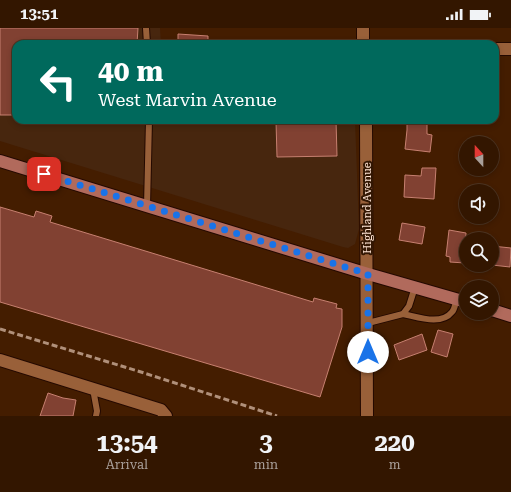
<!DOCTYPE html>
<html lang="en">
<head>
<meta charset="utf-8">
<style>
  body { margin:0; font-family:"Roboto Serif",serif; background:#3e230f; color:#f1f3f6; height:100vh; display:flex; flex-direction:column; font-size:15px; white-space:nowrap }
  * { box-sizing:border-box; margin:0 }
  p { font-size:13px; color:#a99f99 }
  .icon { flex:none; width:22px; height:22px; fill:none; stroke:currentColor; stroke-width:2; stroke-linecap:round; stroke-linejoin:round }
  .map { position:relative; height:388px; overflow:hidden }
  .details { display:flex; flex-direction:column; background:#331600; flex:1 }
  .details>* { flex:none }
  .banner { position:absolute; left:12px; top:12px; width:487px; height:84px; border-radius:12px; box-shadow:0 2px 6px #0003,0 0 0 1px #4e3522; background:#00695c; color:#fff; overflow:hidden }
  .needle { width:26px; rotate:339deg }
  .tools { position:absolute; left:459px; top:108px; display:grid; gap:8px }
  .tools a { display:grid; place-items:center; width:40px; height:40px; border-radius:50%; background:#331600; box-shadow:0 2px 6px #0003,0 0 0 1px #4e3522; font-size:20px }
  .pin { position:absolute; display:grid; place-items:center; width:34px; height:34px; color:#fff; margin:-17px; border-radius:8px; box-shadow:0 2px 6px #0006 }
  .me { position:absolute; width:44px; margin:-22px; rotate:0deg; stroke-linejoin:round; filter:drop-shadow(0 0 3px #0008) }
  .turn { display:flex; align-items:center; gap:14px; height:84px; padding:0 20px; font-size:18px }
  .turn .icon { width:52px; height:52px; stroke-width:2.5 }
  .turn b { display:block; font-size:28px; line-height:34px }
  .eta { display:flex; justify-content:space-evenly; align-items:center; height:68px; text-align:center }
  .eta b { font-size:24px; font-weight:700; line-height:28px }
  .status { display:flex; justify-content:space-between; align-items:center; height:28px; padding:0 20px; background:#331600; direction:ltr }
  .status svg { height:11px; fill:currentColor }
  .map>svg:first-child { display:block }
  .built { fill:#47260e }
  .building { fill:#814132; stroke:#c78070 }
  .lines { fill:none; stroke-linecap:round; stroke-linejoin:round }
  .lane-casing { stroke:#240900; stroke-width:8 }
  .street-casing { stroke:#240900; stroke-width:14 }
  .secondary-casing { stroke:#240900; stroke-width:14 }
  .lane { stroke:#996039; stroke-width:6 }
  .street { stroke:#996039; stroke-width:12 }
  .secondary { stroke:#b16a5c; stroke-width:12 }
  .rail { stroke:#b0907a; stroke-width:3; stroke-dasharray:6 3; stroke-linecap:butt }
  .route { stroke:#1a73e8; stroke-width:7; stroke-dasharray:0 12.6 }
  .labels { text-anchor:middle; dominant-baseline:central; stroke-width:4; stroke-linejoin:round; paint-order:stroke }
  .street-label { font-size:11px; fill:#fde2d2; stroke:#331703 }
</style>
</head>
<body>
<div class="status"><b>13:51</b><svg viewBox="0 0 49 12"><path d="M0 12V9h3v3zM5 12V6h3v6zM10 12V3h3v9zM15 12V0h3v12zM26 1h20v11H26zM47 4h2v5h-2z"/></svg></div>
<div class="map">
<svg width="511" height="388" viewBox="0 0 511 388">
  <rect width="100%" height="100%" fill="#441d00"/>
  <path class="built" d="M 0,0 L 160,0 L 161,16 L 16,16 L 16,92 L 355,92 L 359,201 L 355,216 L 348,220 L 343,219 L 0,113 Z"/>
  <g class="building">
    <path d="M 0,0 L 138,0 L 137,16 L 16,16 L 16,87 L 0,87 Z"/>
    <path d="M 178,6 L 208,8 L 208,16 L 178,16 Z"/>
    <path d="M 320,92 L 336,92 L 337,128 L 277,129 L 276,93 Z"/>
    <path d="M 407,92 L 427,92 L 427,106 L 432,107 L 430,124 L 405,121 L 407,102 Z"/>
    <path d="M 422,140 L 436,140 L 434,171 L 404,169 L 405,147 L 421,148 Z"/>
    <path d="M 0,179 L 34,189 L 36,183 L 52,188 L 50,194 L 313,274 L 314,270 L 337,276 L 336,280 L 342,281 L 342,299 L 320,369 L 0,274 Z"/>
    <path d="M 402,195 L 425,199 L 422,216 L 399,212 Z"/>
    <path d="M 449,202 L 466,205 L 465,235 L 450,234 L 450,229 L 446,228 Z"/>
    <path d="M 492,218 L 511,220 L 510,239 L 492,237 Z"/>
    <path d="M 438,302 L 453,306 L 447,329 L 431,324 Z"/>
    <path d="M 422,306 L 427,322 L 399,332 L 394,317 Z"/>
    <path d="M 48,365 L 63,370 L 76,372 L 73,388 L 40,388 Z"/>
  </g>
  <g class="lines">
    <g class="lane-casing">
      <g id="lane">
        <path d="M 146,0 L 147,16"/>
        <path d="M 147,178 L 149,92"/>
        <path d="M 403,286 C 418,289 441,298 452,284 C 455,281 455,275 457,271"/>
        <path d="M 368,295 L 403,286 L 409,278 L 415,259"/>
        <path d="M 93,361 L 97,383 L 96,388"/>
      </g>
    </g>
    <g class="street-casing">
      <g id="street">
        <path d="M 363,16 L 363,0"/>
        <path d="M 495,21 L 511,21"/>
        <path d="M 366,92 L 367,388"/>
        <path d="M 0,332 L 161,382 L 166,388"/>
      </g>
    </g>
    <g class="secondary-casing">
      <g id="secondary">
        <path d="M 0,133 L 368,246 L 466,274"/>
        <path d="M 492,282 L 511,288"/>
      </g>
    </g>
    <use href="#lane" class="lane"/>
    <use href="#street" class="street"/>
    <use href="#secondary" class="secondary"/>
    <path class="rail" d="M 0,301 L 141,344 L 277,388"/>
  </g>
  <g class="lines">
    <path class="route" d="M 44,146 L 368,246 L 368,324"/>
  </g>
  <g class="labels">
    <g class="street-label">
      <text transform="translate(367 180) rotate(-90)">Highland Avenue</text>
    </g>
  </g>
</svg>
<div class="tools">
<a><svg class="needle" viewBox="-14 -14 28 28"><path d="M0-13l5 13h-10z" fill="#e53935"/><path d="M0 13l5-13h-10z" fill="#a99f99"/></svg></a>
<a><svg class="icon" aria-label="sound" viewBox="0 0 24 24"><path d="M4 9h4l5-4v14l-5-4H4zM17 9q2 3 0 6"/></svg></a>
<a><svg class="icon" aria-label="search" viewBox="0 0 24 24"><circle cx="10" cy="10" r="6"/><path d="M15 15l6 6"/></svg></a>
<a><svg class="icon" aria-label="layers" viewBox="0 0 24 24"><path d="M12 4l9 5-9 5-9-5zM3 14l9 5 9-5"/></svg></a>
</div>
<div class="pin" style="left:44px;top:146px;background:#d93025"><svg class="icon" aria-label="arrive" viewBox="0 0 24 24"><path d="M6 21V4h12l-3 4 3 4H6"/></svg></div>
<svg class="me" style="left:368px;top:324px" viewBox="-20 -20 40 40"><circle r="19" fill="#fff"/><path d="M0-13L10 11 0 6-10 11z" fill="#1a73e8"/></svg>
<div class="banner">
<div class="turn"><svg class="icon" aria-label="left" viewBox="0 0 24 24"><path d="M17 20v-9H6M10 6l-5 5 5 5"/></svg><div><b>40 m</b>West Marvin Avenue</div></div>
</div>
</div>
<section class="details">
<div class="eta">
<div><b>13:54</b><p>Arrival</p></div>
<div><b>3</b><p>min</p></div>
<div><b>220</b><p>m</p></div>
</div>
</section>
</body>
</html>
